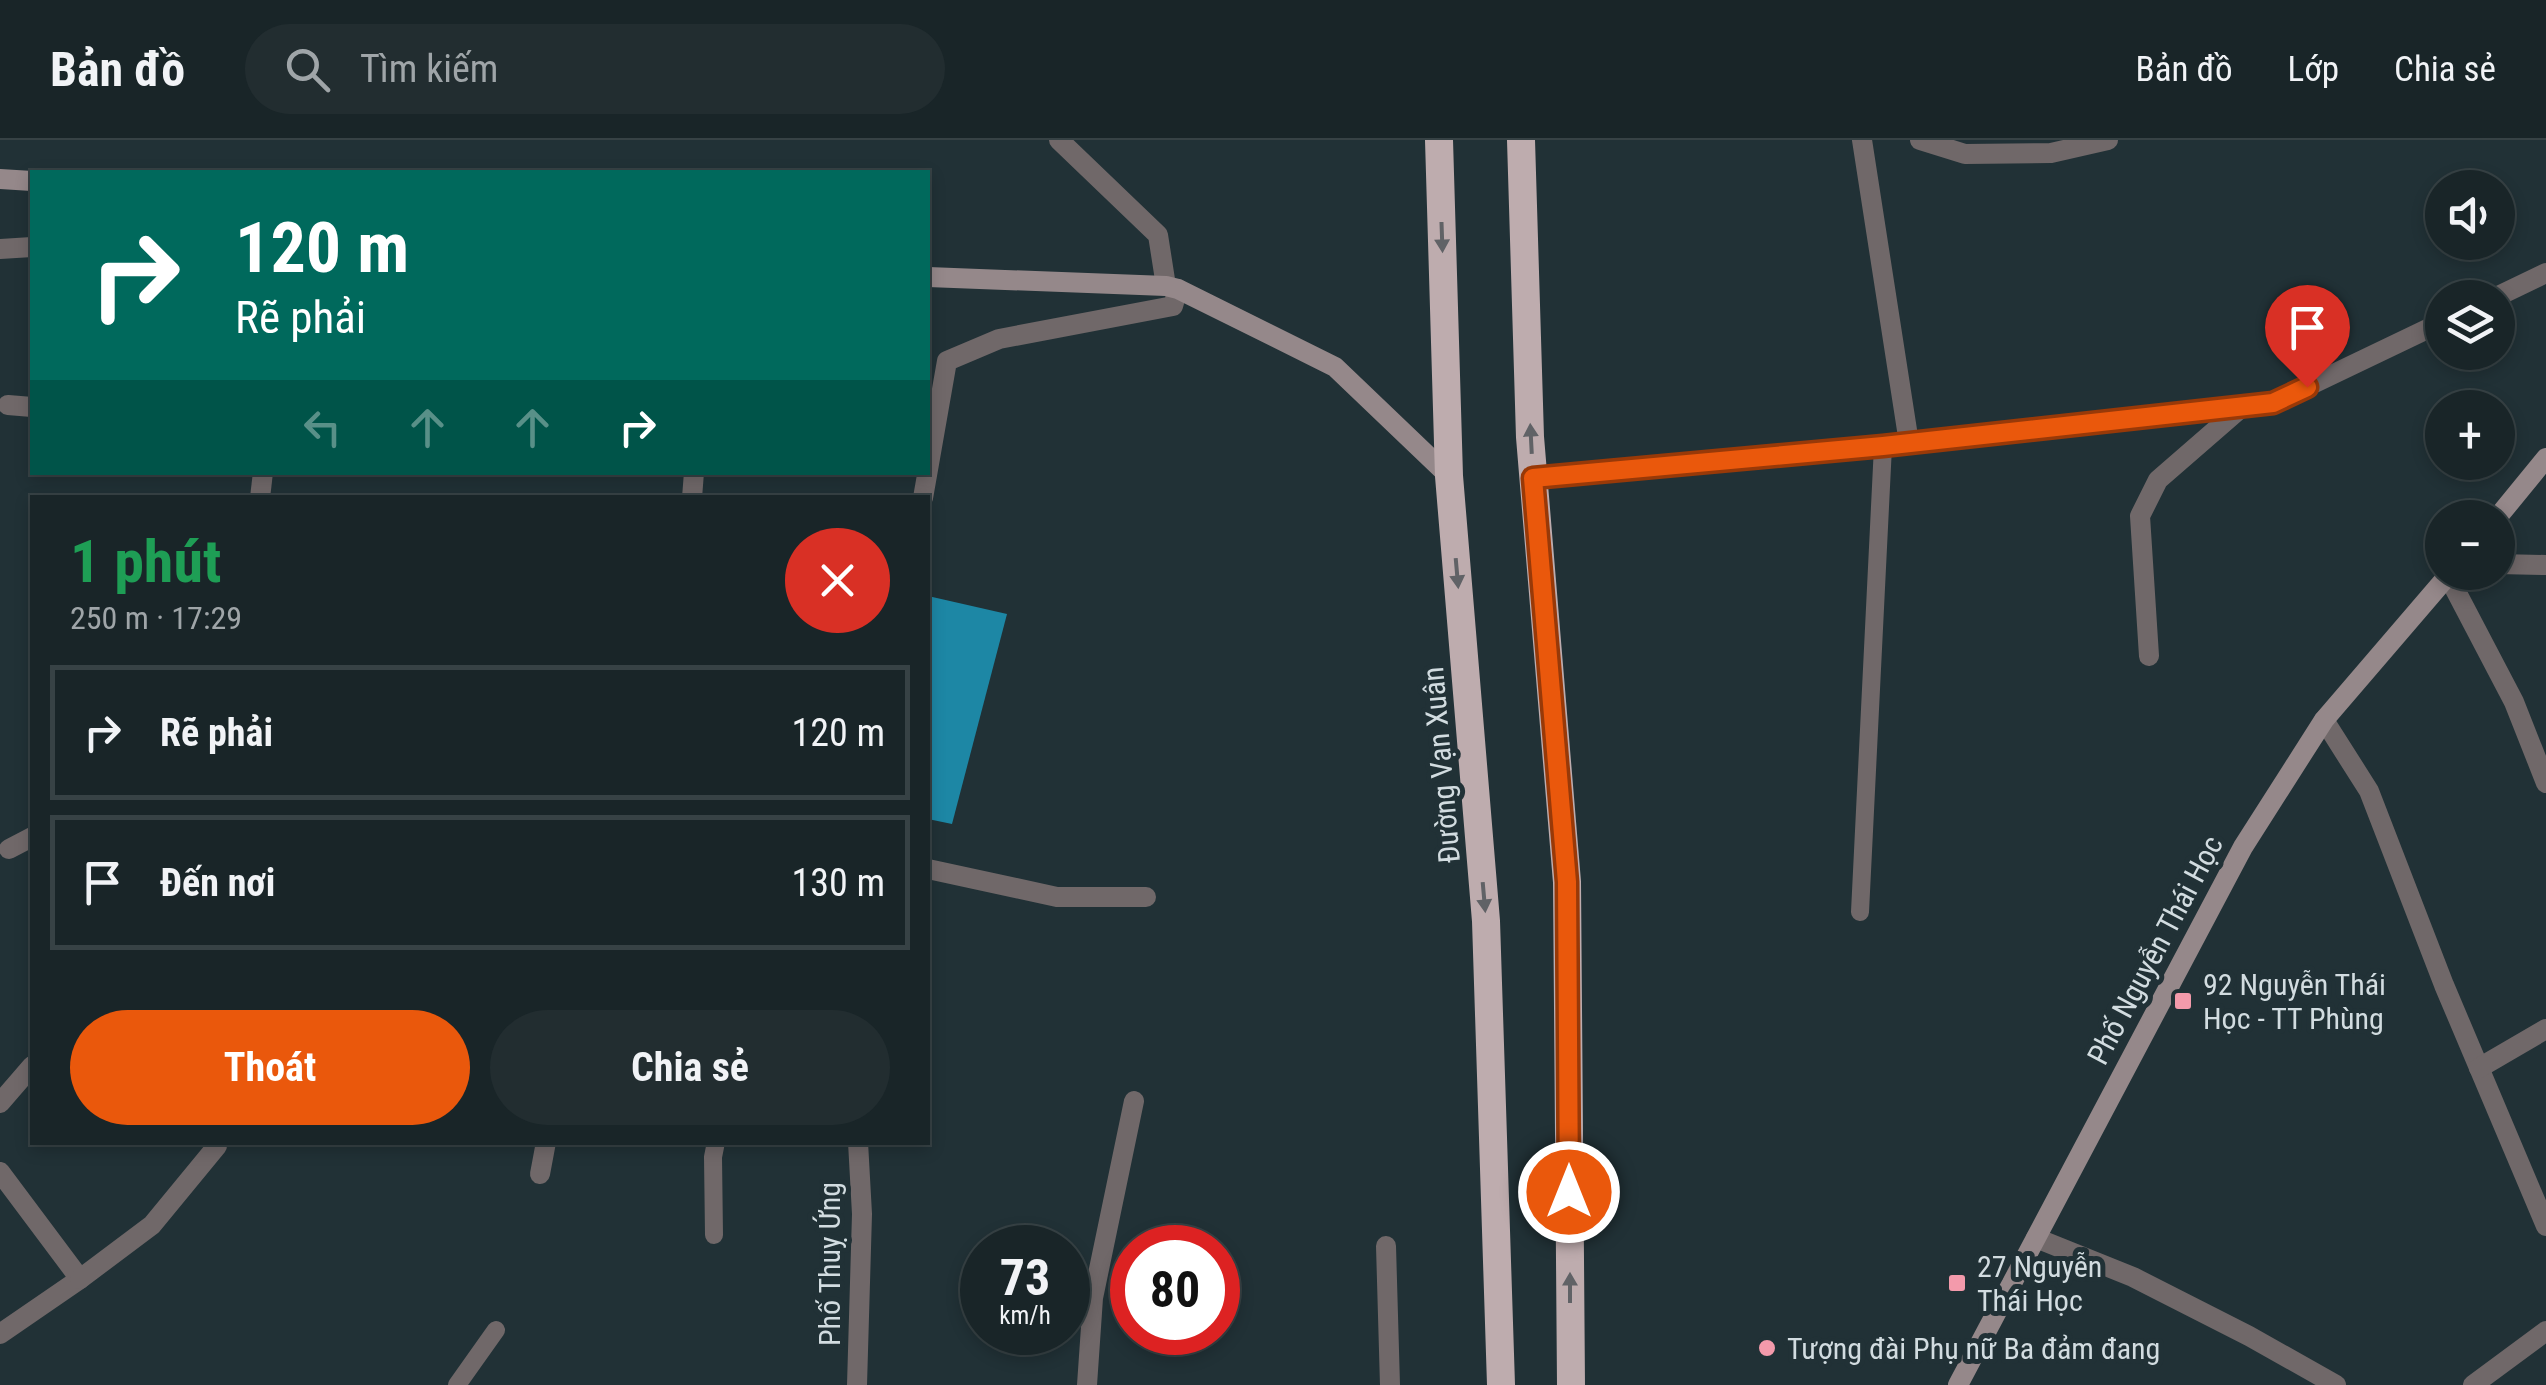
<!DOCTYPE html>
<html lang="vi">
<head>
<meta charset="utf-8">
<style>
  body { margin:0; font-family:"Roboto Condensed",sans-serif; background:#222d30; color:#f1f3f6; height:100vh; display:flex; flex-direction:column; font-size:38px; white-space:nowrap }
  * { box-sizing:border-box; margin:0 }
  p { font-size:32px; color:#9fa5a8 }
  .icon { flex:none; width:55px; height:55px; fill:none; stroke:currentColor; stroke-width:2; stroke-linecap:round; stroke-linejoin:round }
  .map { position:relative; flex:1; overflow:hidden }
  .details { position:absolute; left:30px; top:355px; width:900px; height:650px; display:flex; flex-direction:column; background:#192528; border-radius:0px; box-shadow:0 5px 15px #0003,0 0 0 2px #374245 }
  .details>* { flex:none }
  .hud { position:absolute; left:30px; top:30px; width:900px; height:305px; border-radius:0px; box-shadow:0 5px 15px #0003,0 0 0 2px #374245; background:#00695c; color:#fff; overflow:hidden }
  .buttons { position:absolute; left:2425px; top:30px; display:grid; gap:20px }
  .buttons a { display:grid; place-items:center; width:90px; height:90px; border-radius:50%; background:#192528; box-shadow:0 5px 15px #0003,0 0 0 2px #374245; font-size:50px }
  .speed { position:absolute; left:960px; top:1085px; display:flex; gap:20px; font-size:50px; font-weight:700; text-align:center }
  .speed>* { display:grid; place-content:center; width:130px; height:130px; border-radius:50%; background:#192528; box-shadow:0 5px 15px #0003,0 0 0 2px #374245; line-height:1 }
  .speed small { font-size:25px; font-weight:400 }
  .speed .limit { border:15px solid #d22; background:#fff; color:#111 }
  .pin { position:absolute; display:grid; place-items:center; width:85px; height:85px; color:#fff; margin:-102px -42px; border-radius:50% 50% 50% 0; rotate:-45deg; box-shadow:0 0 10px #0007 }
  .pin .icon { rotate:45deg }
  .me { position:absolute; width:110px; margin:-55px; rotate:0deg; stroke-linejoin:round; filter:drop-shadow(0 0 8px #0008) }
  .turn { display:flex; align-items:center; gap:35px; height:210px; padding:0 40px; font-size:45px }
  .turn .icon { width:130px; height:130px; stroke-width:2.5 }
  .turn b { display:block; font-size:70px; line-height:85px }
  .lanes { display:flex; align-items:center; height:95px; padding:0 40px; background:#0003; justify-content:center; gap:50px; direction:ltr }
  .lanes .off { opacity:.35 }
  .round { display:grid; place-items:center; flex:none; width:105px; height:105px; border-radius:52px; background:#222d30 }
  .overview { display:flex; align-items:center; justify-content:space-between; height:170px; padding:0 40px }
  h1 { font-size:60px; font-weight:700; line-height:75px; color:#1e9e55 }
  .action { display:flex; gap:20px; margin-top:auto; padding:20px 40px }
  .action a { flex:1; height:115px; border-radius:60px; background:#ea580c; color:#fff; font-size:40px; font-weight:700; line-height:115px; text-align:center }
  .action a+a { background:#222d30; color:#f1f3f6 }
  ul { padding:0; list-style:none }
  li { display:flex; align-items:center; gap:30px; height:135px; margin:0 20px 15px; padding:0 20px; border:5px solid #374245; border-radius:0px }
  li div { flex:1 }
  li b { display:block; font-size:38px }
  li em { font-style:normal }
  header { display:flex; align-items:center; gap:60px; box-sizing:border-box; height:140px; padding:0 50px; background:#192528; border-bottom:2px solid #374245 }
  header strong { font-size:48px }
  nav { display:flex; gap:55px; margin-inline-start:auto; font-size:35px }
  .search { width:700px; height:90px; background:#222d30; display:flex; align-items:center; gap:25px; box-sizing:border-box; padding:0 35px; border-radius:55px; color:#9fa5a8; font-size:38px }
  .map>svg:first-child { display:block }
  .water { fill:#1d87a5 }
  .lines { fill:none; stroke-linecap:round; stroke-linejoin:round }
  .service { stroke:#706869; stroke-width:18 }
  .minor { stroke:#706869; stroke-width:20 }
  .tertiary { stroke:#706869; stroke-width:20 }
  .secondary { stroke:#95888a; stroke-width:20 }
  .trunk { stroke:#beacae; stroke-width:28 }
  .oneway { fill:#606266 }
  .route-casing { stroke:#983908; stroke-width:25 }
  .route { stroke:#ea580c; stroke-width:18 }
  .poi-dot { fill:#f39aab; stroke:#213136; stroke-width:4 }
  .labels { text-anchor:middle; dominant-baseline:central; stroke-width:10; stroke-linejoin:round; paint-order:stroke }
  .street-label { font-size:30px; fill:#d2dce0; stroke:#213136 }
  .poi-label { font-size:30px; fill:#d2dce0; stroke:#213136; text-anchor:start }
</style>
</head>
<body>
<header>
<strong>Bản đồ</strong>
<div class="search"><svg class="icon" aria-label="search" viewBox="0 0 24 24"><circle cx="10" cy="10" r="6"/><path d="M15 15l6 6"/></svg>Tìm kiếm</div>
<nav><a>Bản đồ</a><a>Lớp</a><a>Chia sẻ</a></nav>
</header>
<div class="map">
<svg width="2546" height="1245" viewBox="0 0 2546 1245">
  <rect width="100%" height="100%" fill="#213136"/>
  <path class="water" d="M 928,456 L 1007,474 L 952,684 L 928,679 Z"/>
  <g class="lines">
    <g class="service">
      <path d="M 1860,772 L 1883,306"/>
      <path d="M 714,1095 L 713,1017 L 716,1002"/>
      <path d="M 457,1245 L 496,1190"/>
    </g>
    <g class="minor">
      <path d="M 1059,0 L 1158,95 L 1166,146"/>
      <path d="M 1862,0 L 1909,303"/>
      <path d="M 1920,0 L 1965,14 L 2051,13 L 2108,0"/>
      <path d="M 0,109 L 32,107"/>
      <path d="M 2494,158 L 2546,133"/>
      <path d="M 8,265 L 32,267"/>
      <path d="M 1533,338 L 1883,306 L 2273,263 L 2442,182"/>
      <path d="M 260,358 L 263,332"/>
      <path d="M 692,358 L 694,332"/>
      <path d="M 2498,424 L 2546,425"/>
      <path d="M 2448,436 L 2514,562 L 2546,643"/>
      <path d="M 2149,516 L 2140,376 L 2158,340 L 2242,267"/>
      <path d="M 2324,580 L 2369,651 L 2444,845 L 2546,1086"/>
      <path d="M 9,709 L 32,697"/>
      <path d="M 928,729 L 1057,757 L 1146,757"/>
      <path d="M 2479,928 L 2546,889"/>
      <path d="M 0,963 L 32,926"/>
      <path d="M 0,1032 L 80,1139 L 0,1194"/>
      <path d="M 540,1034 L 546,1002"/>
      <path d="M 2036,1098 L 2133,1137 L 2249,1196 L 2336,1245"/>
      <path d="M 1386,1106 L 1390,1245"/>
      <path d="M 80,1139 L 152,1085 L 217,1006"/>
      <path d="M 1087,1245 L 1093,1158 L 1134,961"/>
      <path d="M 2473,1245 L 2546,1191"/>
    </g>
    <g class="tertiary">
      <path d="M 923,358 L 947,221 L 999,199 L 1173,166 L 1178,149"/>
      <path d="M 857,1245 L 862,1074 L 858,1002"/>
    </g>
    <g class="secondary">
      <path d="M 0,39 L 32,41"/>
      <path d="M 928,137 L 1166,146 L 1178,149 L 1335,227 L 1449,336"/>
      <path d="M 2497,378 L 2546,318"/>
      <path d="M 1958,1245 L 2243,707 L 2324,580 L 2451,432"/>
    </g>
    <g class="trunk">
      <path d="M 1439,0 L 1449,336 L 1486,781 L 1501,1245"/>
      <path d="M 1521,0 L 1530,297 L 1567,742 L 1571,1245"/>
    </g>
  </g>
  <defs><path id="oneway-solid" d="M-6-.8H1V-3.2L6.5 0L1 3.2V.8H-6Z" transform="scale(2.5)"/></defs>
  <g class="oneway">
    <use href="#oneway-solid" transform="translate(1442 97) rotate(88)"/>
    <use href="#oneway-solid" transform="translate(1531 299) rotate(-93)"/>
    <use href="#oneway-solid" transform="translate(1457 433) rotate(85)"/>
    <use href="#oneway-solid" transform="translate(1484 757) rotate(85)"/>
    <use href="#oneway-solid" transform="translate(1570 1148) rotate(-90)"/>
  </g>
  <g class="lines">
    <g class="route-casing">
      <path id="route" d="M 1569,1052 L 1567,742 L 1533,338 L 1883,306 L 2273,263 L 2307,247"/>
    </g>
    <use href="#route" class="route"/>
  </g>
  <g class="poi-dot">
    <rect x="2173" y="851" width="20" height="20" rx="5"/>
    <rect x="1947" y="1133" width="20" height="20" rx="5"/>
    <circle cx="1767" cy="1208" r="10"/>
  </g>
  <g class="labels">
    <g class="street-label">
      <text transform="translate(1441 625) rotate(-95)">Đường Vạn Xuân</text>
      <text transform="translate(2155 810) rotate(-62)">Phố Nguyễn Thái Học</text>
      <text transform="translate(829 1124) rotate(-90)">Phố Thuỵ Ứng</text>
    </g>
    <g class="poi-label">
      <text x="2203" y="844">92 Nguyễn Thái<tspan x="2203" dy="34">Học - TT Phùng</tspan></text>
      <text x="1977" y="1126">27 Nguyễn<tspan x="1977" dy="34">Thái Học</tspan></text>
      <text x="1787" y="1208">Tượng đài Phụ nữ Ba đảm đang</text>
    </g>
  </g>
</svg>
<div class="buttons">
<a><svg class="icon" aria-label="sound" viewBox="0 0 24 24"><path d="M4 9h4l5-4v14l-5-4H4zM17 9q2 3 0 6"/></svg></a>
<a><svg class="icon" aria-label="layers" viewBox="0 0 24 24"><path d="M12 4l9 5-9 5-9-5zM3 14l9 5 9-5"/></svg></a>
<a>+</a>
<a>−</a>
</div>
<div class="speed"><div>73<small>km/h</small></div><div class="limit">80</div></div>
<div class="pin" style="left:2307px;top:247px;background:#d93025"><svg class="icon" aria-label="arrive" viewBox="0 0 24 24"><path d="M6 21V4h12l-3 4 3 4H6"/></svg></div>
<svg class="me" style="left:1569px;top:1052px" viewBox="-20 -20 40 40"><circle r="17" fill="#ea580c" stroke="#fff" stroke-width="3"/><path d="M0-11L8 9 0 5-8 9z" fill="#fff"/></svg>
<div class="hud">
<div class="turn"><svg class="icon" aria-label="right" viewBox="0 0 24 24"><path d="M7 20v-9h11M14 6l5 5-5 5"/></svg><div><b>120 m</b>Rẽ phải</div></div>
<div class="lanes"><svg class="icon off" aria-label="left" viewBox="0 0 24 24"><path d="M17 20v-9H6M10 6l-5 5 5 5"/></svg><svg class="icon off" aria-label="ahead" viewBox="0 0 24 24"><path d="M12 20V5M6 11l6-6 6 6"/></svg><svg class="icon off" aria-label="ahead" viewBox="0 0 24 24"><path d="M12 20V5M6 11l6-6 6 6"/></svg><svg class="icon" aria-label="right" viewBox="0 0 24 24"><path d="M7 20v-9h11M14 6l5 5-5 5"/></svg></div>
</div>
<section class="details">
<div class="overview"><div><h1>1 phút</h1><p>250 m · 17:29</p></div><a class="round" style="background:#d93025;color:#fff"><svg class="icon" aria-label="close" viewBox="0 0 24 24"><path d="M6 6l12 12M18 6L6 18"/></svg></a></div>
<ul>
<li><svg class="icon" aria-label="right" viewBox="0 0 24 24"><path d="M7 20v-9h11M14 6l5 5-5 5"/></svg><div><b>Rẽ phải</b></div><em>120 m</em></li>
<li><svg class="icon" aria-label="arrive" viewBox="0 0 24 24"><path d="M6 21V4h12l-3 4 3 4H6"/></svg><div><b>Đến nơi</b></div><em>130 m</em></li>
</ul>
<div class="action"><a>Thoát</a><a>Chia sẻ</a></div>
</section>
</div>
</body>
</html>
